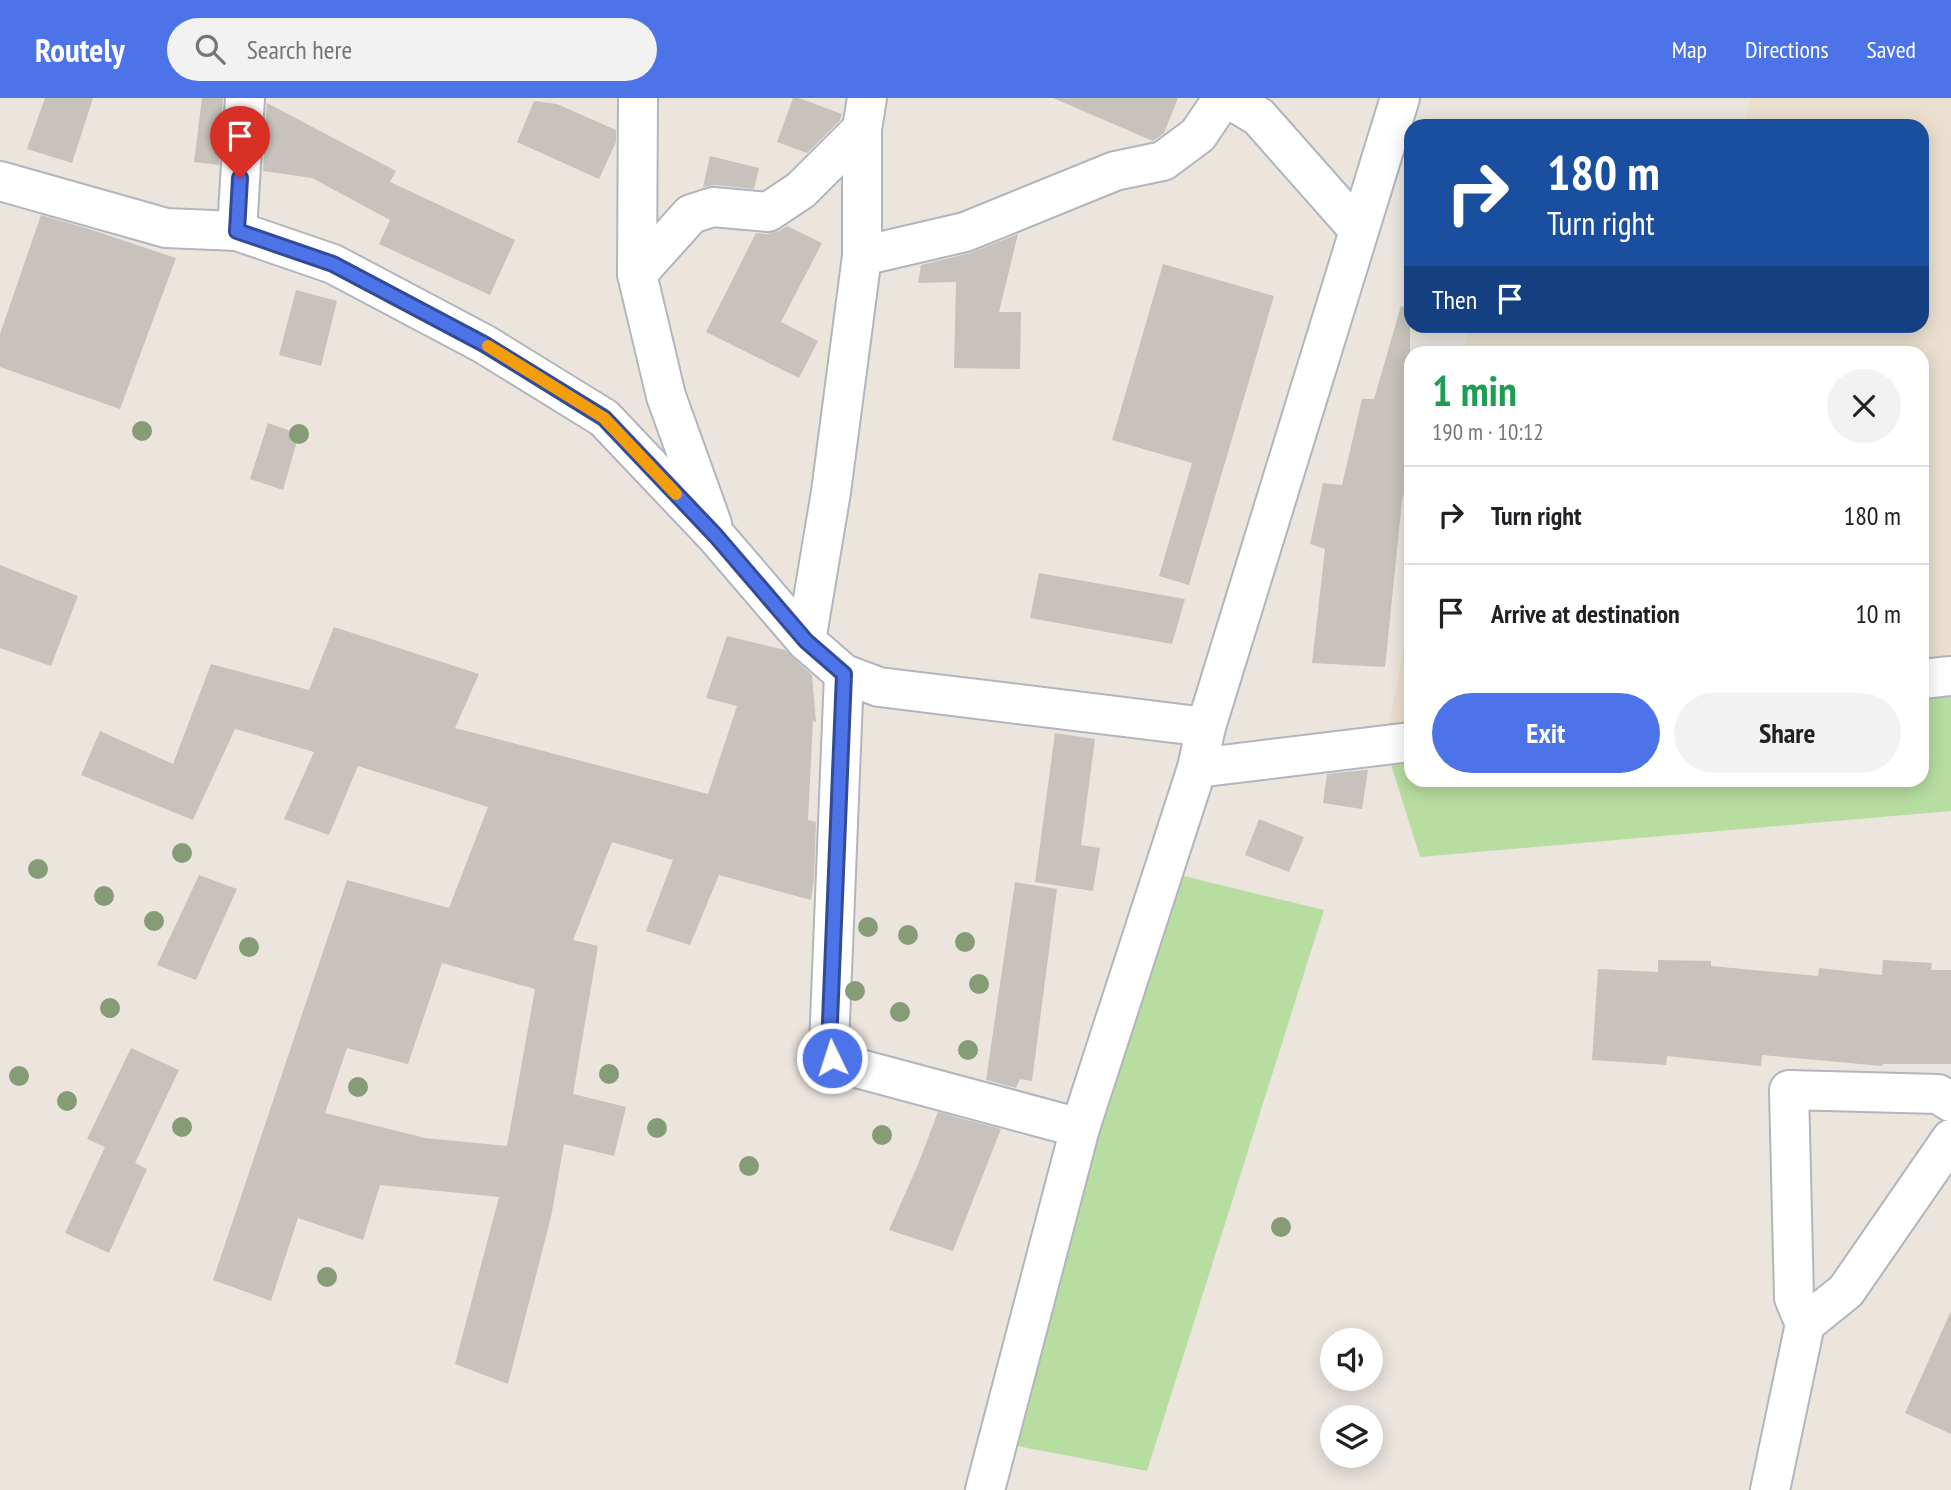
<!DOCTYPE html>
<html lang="en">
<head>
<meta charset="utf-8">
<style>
  body { margin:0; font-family:"PT Sans Narrow",sans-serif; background:#f2f2f2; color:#202124; height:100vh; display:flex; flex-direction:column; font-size:26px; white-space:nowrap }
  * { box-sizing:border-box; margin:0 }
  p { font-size:23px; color:#757577 }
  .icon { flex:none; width:38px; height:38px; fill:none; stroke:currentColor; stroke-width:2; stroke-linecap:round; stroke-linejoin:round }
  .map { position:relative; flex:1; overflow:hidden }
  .panel { position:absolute; left:1404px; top:248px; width:525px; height:441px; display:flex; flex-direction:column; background:#fff; border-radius:21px; box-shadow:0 4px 18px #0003 }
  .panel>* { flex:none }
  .banner { position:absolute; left:1404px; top:21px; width:525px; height:214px; border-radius:21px; box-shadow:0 4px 18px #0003; background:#1a4fa0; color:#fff; overflow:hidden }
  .controls { position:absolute; left:1320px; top:1230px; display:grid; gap:14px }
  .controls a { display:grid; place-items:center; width:63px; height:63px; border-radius:50%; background:#fff; box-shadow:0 4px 18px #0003; font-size:35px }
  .pin { position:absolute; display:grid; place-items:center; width:60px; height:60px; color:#fff; margin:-72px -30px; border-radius:50% 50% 50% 0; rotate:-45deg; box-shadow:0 0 7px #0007 }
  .pin .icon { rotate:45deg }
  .me { position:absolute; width:77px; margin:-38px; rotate:356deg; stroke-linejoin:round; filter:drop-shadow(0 0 5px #0008) }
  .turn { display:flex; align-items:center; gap:24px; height:147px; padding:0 28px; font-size:32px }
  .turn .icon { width:91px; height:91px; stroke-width:2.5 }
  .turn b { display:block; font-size:49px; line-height:60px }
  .then { display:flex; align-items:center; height:66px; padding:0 28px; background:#0003; gap:14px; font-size:26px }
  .round { display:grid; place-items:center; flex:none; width:74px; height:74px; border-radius:37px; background:#f2f2f2 }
  .head { display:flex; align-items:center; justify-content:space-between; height:119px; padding:0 28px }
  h1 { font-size:42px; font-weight:600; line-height:52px; color:#1e9e55 }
  .button { display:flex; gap:14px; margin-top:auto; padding:14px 28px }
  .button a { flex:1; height:80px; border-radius:42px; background:#4d73e9; color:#fff; font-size:28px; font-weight:600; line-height:80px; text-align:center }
  .button a+a { background:#f2f2f2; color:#202124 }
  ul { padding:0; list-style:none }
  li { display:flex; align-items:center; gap:21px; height:98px; padding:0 28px; border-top:2px solid #e0e0e0 }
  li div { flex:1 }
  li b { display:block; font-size:26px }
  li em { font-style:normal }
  header { display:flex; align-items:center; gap:42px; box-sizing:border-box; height:98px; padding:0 35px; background:#4d73e9; color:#fff }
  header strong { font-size:33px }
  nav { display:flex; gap:38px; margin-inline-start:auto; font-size:24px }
  .search { width:490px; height:63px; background:#f2f2f2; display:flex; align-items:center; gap:18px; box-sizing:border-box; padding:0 24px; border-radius:38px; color:#757577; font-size:26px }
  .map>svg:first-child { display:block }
  .education { fill:#ebe0cf }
  .green { fill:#b8dda0 }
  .building { fill:#c7c3bc; fill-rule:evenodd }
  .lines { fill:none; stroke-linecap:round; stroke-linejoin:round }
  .street-casing { stroke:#b2b5bd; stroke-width:42 }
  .secondary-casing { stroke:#b2b5bd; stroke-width:42 }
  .street { stroke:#fff; stroke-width:38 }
  .secondary { stroke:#fff; stroke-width:38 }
  .tree { fill:#859c76 }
  .route-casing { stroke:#324b97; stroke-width:18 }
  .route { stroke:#4d73e9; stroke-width:12 }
  .slow { stroke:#f59e0b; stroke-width:12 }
</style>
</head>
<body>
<header>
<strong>Routely</strong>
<div class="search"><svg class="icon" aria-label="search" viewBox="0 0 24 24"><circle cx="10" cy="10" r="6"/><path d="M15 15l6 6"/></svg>Search here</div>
<nav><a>Map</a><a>Directions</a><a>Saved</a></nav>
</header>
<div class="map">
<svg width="1951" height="1392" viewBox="0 0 1951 1392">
  <rect width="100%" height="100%" fill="#ebe5de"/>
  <g class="education">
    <path d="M 1750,0 L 1951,0 L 1951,578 L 1922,581 L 1922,256 L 1464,256 L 1469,228 L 1922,228 L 1922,28 L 1744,28 Z"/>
    <path d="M 1410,519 L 1410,644 L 1385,647 Z"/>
  </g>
  <g class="green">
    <path d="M 1951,578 L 1951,713 L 1420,759 L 1385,647 L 1410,644 L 1410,682 L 1922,682 L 1922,581 Z"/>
    <path d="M 1163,773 L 1324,812 L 1147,1373 L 997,1344 Z"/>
  </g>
  <g class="building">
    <path d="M 45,0 L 93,0 L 72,65 L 27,51 Z"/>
    <path d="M 202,0 L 223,0 L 219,67 L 194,64 Z"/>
    <path d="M 793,0 L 799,0 L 842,16 L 840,22 L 807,55 L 777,44 Z"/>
    <path d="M 1053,0 L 1178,0 L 1164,35 L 1153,43 Z"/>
    <path d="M 534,3 L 557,6 L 616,32 L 616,44 L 599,81 L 517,44 Z"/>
    <path d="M 267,5 L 396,73 L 390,84 L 515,142 L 490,197 L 379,146 L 390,122 L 312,80 L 263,73 Z"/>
    <path d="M 710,58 L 759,70 L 754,91 L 715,87 L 703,89 Z"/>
    <path d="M 41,117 L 89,131 L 176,160 L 120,311 L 0,269 L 0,236 Z"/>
    <path d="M 787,128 L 822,145 L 781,224 L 818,243 L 799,280 L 706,234 L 756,135 L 767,136 L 779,133 Z"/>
    <path d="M 1018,136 L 999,214 L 1021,214 L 1020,271 L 954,270 L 956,184 L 918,185 L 921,167 L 970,155 Z"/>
    <path d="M 1163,166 L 1274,198 L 1189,487 L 1159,478 L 1192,365 L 1112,342 Z"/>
    <path d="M 296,192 L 337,203 L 321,268 L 279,257 Z"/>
    <path d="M 1401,208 L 1410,210 L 1410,369 L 1402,403 L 1385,569 L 1312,565 L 1325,451 L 1310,446 L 1323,385 L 1342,387 L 1362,301 L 1374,301 Z"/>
    <path d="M 268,325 L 299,336 L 283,392 L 250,381 Z"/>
    <path d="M 0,467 L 78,498 L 51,568 L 0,550 Z"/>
    <path d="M 1039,475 L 1185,501 L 1172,546 L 1030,520 Z"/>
    <path d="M 334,529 L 479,576 L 455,630 L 708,696 L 737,608 L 706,600 L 727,538 L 785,552 L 812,577 L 816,624 L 813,623 L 808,722 L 816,724 L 814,780 L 811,802 L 719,777 L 690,847 L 646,833 L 673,762 L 612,744 L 573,842 L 598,848 L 573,996 L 626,1009 L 614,1058 L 564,1046 L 551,1119 L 508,1286 L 455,1266 L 499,1099 L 380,1087 L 363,1142 L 298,1120 L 271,1203 L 213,1182 L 347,782 L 449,810 L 488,709 L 358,668 L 329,737 L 284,721 L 314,654 L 235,631 L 193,722 L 81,677 L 100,633 L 173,666 L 211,566 L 309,592 ZM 442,865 L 535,891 L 507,1048 L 425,1040 L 325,1015 L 347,950 L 408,966 Z"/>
    <path d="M 1055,635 L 1095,641 L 1081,747 L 1100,750 L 1093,793 L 1035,784 Z"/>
    <path d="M 1364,672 L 1368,672 L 1362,711 L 1323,705 L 1327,676 Z"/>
    <path d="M 1259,721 L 1304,739 L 1289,774 L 1245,757 Z"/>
    <path d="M 199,777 L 237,791 L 196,882 L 157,867 Z"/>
    <path d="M 1015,784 L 1057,791 L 1032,983 L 1020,981 L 1016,990 L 986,982 Z"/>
    <path d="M 1658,862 L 1711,863 L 1711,868 L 1818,878 L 1819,870 L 1882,877 L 1883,862 L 1932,865 L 1931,872 L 1951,872 L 1951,966 L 1883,966 L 1882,968 L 1762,957 L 1761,968 L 1667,958 L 1666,967 L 1592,962 L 1598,871 L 1658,874 Z"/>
    <path d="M 131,950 L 179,972 L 135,1065 L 147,1071 L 109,1155 L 65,1135 L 105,1049 L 87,1041 Z"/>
    <path d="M 938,1014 L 1001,1031 L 953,1153 L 889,1132 L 917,1069 Z"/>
    <path d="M 1951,1213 L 1951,1336 L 1905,1315 Z"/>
  </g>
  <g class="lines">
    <g class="street-casing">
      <g id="street">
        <path d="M 638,0 L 637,176 L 666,298 L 712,426"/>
        <path d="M 1228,0 L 1259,19 L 1358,131"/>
        <path d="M 0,83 L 166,130 L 237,133 L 333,166 L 484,246 L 604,320 L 716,438 L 806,543 L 844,576 L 879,589 L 1206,629"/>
        <path d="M 237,133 L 245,0"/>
        <path d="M 862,158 L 965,134 L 1115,73 L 1163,63 L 1198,37 L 1223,0"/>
        <path d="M 637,176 L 691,116 L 713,109 L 768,114 L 801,92 L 862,31"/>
        <path d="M 806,543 L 831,394 L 862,158 L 862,31 L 867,0"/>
        <path d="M 844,576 L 829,948 L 832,960 L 849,968 L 1080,1030"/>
        <path d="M 1805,1226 L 1846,1193 L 1951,1041"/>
        <path d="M 1770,1392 L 1805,1226 L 1794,1200 L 1789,992 L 1938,996 L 1951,1004"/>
      </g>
    </g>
    <g class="secondary-casing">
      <g id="secondary">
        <path d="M 1922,581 L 1951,578"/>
        <path d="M 1197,670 L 1410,644"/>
        <path d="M 985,1392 L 1080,1030 L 1197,670 L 1206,629 L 1400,0"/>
      </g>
    </g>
    <use href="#street" class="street"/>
    <use href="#secondary" class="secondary"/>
  </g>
  <g class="tree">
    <circle cx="142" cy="333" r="10"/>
    <circle cx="299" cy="336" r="10"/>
    <circle cx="182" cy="755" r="10"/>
    <circle cx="38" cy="771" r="10"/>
    <circle cx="104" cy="798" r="10"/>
    <circle cx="154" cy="823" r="10"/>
    <circle cx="868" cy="829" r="10"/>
    <circle cx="908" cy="837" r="10"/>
    <circle cx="965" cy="844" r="10"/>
    <circle cx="249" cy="849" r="10"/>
    <circle cx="979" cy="886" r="10"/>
    <circle cx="855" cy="893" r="10"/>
    <circle cx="110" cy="910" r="10"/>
    <circle cx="900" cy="914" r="10"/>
    <circle cx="968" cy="952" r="10"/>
    <circle cx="609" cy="976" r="10"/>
    <circle cx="19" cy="978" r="10"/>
    <circle cx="358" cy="989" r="10"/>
    <circle cx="67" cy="1003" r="10"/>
    <circle cx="182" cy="1029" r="10"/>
    <circle cx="657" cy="1030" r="10"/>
    <circle cx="882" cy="1037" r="10"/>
    <circle cx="749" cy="1068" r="10"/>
    <circle cx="1281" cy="1129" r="10"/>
    <circle cx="327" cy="1179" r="10"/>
  </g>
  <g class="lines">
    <g class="route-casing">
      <path id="route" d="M 240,80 L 237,133 L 333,166 L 484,246 L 604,320 L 716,438 L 806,543 L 844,576 L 829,948 L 832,960"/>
    </g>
    <use href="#route" class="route"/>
    <path class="slow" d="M 488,248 L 604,320 L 676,396"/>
  </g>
</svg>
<div class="controls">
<a><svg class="icon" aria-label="sound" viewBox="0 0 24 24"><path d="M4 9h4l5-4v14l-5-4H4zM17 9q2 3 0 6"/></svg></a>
<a><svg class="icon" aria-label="layers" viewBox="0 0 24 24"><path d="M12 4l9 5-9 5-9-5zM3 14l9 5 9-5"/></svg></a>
</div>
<div class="pin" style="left:240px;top:80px;background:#d93025"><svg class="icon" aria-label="arrive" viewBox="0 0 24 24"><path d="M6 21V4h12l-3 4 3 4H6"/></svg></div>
<svg class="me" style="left:832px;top:960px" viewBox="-20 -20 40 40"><circle r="17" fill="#4d73e9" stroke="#fff" stroke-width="3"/><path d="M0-11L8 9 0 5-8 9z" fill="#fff"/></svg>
<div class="banner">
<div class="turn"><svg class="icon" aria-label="right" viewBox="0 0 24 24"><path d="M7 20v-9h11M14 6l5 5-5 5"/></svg><div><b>180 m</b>Turn right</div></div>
<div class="then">Then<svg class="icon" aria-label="arrive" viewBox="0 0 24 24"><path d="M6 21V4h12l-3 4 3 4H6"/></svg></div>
</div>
<section class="panel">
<div class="head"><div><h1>1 min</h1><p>190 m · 10:12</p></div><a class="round"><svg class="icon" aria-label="close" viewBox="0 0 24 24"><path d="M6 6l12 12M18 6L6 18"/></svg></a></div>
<ul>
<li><svg class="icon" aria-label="right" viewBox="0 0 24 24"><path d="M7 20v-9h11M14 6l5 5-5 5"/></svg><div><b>Turn right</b></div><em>180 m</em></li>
<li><svg class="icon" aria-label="arrive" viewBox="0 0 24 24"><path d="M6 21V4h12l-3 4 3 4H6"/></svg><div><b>Arrive at destination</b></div><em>10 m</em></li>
</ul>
<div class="button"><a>Exit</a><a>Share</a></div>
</section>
</div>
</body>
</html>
